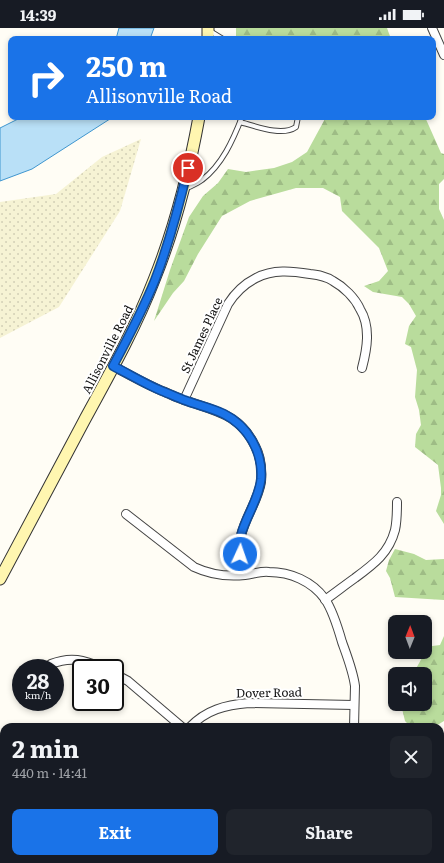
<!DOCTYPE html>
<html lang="en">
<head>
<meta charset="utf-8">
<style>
  body { margin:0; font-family:Literata,serif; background:#20242c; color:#f1f3f6; height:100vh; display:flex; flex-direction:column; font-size:15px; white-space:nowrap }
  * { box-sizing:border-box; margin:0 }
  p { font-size:13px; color:#9ea1a6 }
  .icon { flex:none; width:22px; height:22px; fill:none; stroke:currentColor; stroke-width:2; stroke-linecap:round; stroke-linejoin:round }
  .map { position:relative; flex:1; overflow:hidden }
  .sheet { position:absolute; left:0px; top:695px; width:444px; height:140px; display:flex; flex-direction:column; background:#171b24; border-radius:12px 12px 0 0; box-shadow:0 2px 6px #0003 }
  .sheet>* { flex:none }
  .guide { position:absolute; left:8px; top:8px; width:428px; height:84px; border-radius:8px; box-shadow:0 2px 6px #0003; background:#1a73e8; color:#fff; overflow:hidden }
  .needle { width:26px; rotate:1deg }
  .buttons { position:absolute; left:388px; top:587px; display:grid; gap:8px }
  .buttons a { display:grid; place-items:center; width:44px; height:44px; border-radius:8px; background:#171b24; box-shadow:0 2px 6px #0003; font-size:20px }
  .speed { position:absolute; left:12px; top:631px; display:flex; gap:8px; font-size:20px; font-weight:700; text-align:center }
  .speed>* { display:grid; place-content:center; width:52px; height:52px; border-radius:50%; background:#171b24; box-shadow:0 2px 6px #0003; line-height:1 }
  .speed small { font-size:10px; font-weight:400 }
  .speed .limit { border:2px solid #111; border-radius:6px; background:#fff; color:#111 }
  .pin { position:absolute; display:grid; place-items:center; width:34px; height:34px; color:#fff; margin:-17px; border:2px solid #fff; border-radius:50%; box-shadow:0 1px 4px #0007 }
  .me { position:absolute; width:44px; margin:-22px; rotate:3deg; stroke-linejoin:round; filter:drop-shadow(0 0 3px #0008) }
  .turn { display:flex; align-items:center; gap:14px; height:84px; padding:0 12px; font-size:18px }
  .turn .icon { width:52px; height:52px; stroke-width:2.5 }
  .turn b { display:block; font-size:28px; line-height:34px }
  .round { display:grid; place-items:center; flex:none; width:42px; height:42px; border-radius:8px; background:#20242c }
  .headline { display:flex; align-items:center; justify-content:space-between; height:68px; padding:0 12px }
  h1 { font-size:24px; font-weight:700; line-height:30px }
  .button { display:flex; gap:8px; margin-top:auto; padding:8px 12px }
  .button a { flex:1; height:46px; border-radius:8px; background:#1a73e8; color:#fff; font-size:16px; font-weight:700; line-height:46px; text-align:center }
  .button a+a { background:#20242c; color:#f1f3f6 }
  .status { display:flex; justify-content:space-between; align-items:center; height:28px; padding:0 20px; background:#171b24; direction:ltr }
  .status svg { height:11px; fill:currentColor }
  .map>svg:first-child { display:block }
  .farmland { fill:url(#farmland-dots) }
  .forest { fill:url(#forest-firs) }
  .water { fill:#b9e0f7; stroke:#3f96cf }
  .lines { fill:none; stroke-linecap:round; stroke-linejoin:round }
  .service-casing { stroke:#444; stroke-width:6 }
  .minor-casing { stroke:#444; stroke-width:10 }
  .secondary-casing { stroke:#333; stroke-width:13 }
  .service { stroke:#fff; stroke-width:4 }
  .minor { stroke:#fff; stroke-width:8 }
  .secondary { stroke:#fff6b0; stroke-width:11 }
  .route-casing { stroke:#114b97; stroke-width:10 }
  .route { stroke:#1a73e8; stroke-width:7 }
  .labels { text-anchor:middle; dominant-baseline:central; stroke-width:4; stroke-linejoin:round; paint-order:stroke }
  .street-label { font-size:12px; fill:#111; stroke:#fff }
</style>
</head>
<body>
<div class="status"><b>14:39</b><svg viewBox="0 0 49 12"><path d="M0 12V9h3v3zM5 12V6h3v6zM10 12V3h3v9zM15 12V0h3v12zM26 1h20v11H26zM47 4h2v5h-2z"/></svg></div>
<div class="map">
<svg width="444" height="835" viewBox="0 0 444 835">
  <defs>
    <pattern id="farmland-dots" width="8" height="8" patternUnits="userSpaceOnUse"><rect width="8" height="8" fill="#f6f3d4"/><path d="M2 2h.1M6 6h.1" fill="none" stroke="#d2cfb5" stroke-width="1.8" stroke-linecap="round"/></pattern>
    <pattern id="forest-firs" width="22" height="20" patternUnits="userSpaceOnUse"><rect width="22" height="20" fill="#b9dc9c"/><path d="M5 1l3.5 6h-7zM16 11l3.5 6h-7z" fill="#9ebc85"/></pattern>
  </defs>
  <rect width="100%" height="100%" fill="#fffdf5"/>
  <path class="farmland" d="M 141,111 L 120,183 L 59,279 L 0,310 L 0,174 L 56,166 L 102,129 Z"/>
  <g class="forest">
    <path d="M 236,0 L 387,0 L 391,11 L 238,11 L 236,9 Z"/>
    <path d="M 326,89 L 425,89 L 441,125 L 444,126 L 444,151 L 439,156 L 439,181 L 444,192 L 444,496 L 436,483 L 441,467 L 441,460 L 438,437 L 415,419 L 416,406 L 421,397 L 419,382 L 415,369 L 417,342 L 411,319 L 405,316 L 409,298 L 416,288 L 409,276 L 402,269 L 373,264 L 364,258 L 379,253 L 388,243 L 379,220 L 342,183 L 340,169 L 323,160 L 296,160 L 250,173 L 222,188 L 198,226 L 184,253 L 173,265 L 154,293 L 170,242 L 189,189 L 203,168 L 218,155 L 228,141 L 246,144 L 274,140 L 292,134 L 307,124 Z"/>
    <path d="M 395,521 L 414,526 L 426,532 L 444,531 L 444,587 L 444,572 L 395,569 L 390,550 L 386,543 L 389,532 Z"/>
    <path d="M 444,608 L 444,693 L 434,699 L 411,699 L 405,693 L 401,676 L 425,676 L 425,646 L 413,646 L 423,628 L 417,624 L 425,624 L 425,619 L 440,617 Z"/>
    <path d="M 440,793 L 444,793 L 444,835 L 432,835 L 434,831 L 440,831 Z"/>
    <path d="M 384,831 L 430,831 L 417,835 L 387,835 Z"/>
  </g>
  <g class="water">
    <path d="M 119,0 L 154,0 L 150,11 L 116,11 Z"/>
    <path d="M 22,89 L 113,89 L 32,141 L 0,153 L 0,100 Z"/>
  </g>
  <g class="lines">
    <g class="service-casing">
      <g id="service">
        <path d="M 210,3 L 223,11"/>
        <path d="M 240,94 C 255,98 282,109 296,99 L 298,89"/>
        <path d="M 185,161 C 191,158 197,156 202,152 C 222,137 233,112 242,89"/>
      </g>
    </g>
    <g class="minor-casing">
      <g id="minor">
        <path d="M 432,0 L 444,27"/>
        <path d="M 113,338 C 130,347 147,357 165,364 C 171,367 178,370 184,372 C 215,383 240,386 255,418 C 261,429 262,442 261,454 C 258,473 245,489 241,508 C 238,520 241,534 243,547"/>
        <path d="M 184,372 L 228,276 C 235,265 244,256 256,250 C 273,241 292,243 310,246 C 318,247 326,248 333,253 C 344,259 355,270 360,281 C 371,299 367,321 362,340"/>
        <path d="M 126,486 L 194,539 C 211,547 226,549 245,547 C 253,546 261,543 269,544 C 290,544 312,553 325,571 C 333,583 338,600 342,614 C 347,628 353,643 355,658 L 354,699"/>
        <path d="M 325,572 C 335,565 345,557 355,550 C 374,536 389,525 395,502 C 397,493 397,483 397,474"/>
        <path d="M 51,636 C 71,628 84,632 103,640"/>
        <path d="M 115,646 L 128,653 L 182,699"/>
        <path d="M 190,699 C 206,682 225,677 249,675 L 354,677"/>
        <path d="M 0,767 L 4,768"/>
        <path d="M 68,831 L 71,835"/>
        <path d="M 367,831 L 372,835"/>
        <path d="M 318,835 L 319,831"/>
      </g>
    </g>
    <g class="secondary-casing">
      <g id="secondary">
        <path d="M 208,11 L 208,0"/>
        <path d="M 0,551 C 28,498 56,446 84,393 C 109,347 135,301 154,252 C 175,200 189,144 199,89"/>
      </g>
    </g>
    <use href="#service" class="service"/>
    <use href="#minor" class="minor"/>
    <use href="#secondary" class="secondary"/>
  </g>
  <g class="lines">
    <g class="route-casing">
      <path id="route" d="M 188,140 C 179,178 169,216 155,252 C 143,282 128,310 113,338 C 129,346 145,356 162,363 C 169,366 177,369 184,372 C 197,377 212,380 224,386 C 248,398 263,424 261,451 C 259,471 246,488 241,507 C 239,513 240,520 240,526"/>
    </g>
    <use href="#route" class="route"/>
  </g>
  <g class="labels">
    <g class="street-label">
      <text transform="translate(201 307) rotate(-65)">St James Place</text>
      <text transform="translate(107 321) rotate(-63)">Allisonville Road</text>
      <text transform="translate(269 664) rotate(-1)">Dover Road</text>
    </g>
  </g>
</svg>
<div class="buttons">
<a><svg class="needle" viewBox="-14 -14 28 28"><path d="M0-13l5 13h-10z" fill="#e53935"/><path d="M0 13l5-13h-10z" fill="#9ea1a6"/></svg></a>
<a><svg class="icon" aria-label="sound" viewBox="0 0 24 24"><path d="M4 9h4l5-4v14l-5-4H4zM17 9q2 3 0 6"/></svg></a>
</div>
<div class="speed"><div>28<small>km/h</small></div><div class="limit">30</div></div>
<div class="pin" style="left:188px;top:140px;background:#d93025"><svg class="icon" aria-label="arrive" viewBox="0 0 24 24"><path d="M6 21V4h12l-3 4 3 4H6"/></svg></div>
<svg class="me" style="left:240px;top:526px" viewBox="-20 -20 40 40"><circle r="17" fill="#1a73e8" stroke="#fff" stroke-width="3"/><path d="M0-11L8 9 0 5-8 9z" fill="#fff"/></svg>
<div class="guide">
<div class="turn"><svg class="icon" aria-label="right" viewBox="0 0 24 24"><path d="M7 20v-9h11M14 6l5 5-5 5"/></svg><div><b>250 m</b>Allisonville Road</div></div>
</div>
<section class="sheet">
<div class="headline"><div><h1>2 min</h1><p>440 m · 14:41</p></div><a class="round"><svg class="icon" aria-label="close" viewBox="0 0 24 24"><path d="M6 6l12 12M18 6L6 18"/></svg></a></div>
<div class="button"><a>Exit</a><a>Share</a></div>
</section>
</div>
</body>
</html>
